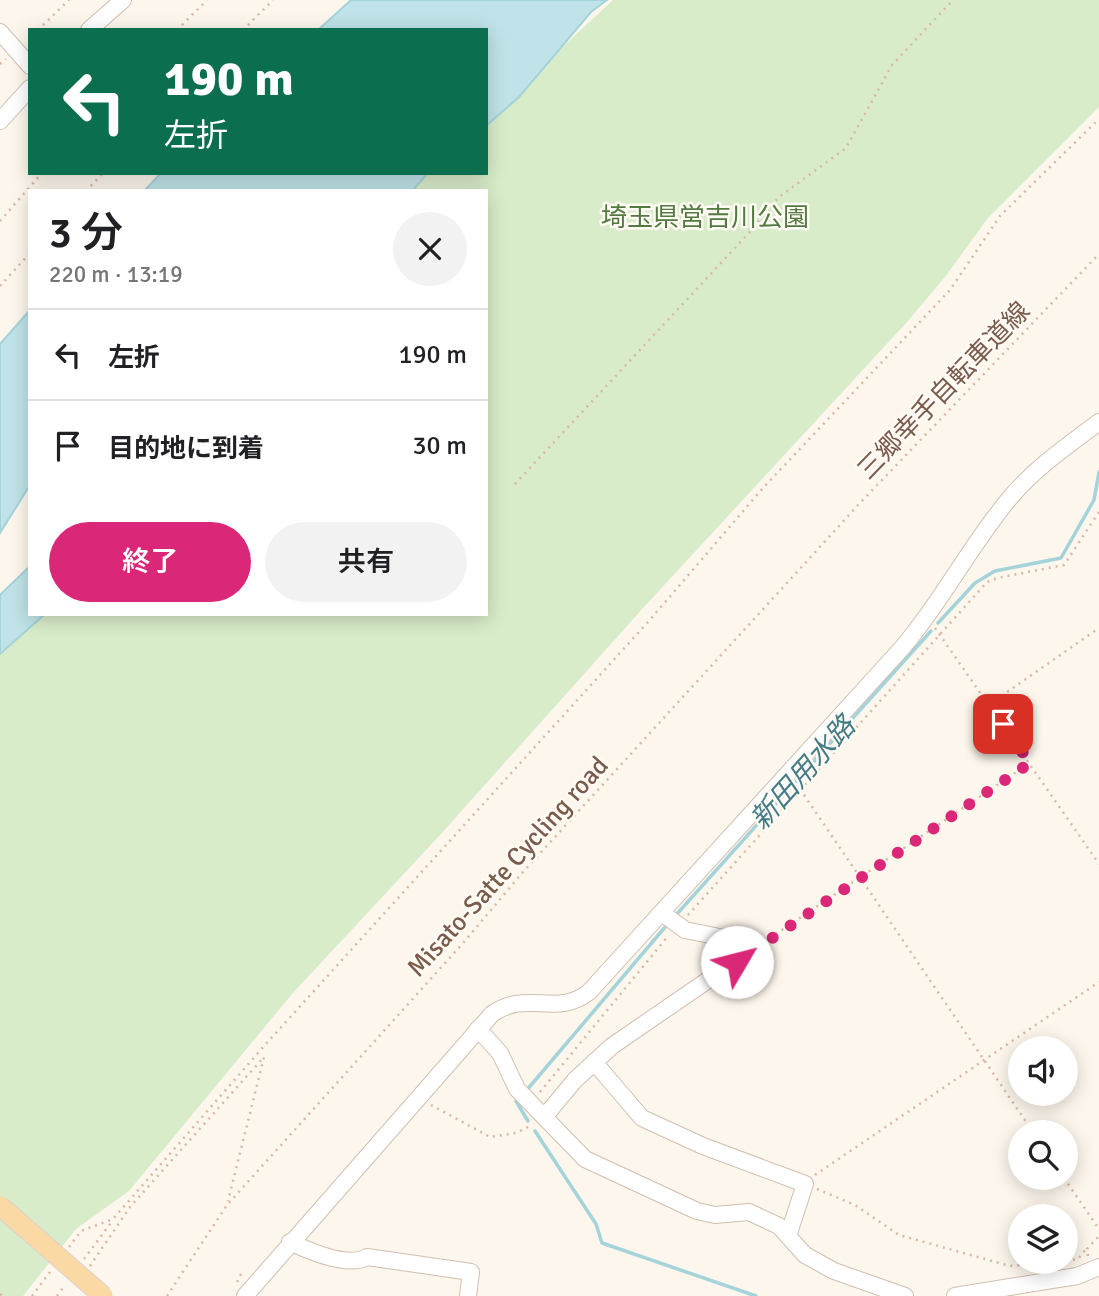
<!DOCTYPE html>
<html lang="ja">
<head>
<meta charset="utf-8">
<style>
  body { margin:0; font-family:Signika,"Noto Sans JP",sans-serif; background:#f2f2f2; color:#202124; height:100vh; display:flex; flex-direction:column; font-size:26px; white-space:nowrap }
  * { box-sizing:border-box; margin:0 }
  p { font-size:23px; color:#757577 }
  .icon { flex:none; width:38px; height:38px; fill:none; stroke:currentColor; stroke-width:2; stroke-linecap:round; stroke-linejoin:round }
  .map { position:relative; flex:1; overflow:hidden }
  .details { position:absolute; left:28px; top:189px; width:460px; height:427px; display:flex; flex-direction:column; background:#fff; border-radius:0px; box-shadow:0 4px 18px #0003 }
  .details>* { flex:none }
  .hud { position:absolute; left:28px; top:28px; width:460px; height:147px; border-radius:0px; box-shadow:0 4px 18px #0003; background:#0b6e4f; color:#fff; overflow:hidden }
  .tools { position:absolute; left:1008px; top:1036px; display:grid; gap:14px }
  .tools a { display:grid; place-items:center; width:70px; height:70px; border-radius:50%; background:#fff; box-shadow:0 4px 18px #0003; font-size:35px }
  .pin { position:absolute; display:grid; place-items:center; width:60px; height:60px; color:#fff; margin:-30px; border-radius:14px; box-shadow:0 4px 10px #0006 }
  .me { position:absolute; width:77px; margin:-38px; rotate:53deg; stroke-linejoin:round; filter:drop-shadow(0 0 5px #0008) }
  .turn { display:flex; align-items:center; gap:24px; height:147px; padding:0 21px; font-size:32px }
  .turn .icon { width:91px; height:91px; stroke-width:2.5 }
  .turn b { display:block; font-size:49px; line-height:60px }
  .round { display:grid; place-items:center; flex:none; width:74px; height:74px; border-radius:37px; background:#f2f2f2 }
  .head { display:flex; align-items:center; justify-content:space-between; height:119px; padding:0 21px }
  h1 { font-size:42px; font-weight:600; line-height:52px }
  .action { display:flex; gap:14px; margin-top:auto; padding:14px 21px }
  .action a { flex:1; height:80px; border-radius:42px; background:#db2777; color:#fff; font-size:28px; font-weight:600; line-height:80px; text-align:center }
  .action a+a { background:#f2f2f2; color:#202124 }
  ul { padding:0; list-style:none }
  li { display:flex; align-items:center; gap:21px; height:91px; padding:0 21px; border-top:2px solid #e0e0e0 }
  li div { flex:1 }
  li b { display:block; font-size:26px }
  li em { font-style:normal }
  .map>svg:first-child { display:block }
  .green { fill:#d8ecc9 }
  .water { fill:#bfe3e8; stroke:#a5d3da; stroke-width:2 }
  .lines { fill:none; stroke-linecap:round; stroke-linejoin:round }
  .stream { stroke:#a5d3da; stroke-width:3.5 }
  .minor-casing { stroke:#d1beb0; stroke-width:18 }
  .path { stroke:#d9b8a5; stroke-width:2.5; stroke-dasharray:2 5; stroke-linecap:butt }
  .minor { stroke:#fff; stroke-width:16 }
  .major-bridge-casing { stroke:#dad1cd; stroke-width:21; stroke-linecap:butt }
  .major-bridge { stroke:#fbd9a5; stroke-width:19 }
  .route { stroke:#db2777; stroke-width:12; stroke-dasharray:0 21.6 }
  .labels { text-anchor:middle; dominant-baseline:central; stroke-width:5; stroke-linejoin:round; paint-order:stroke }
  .park-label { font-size:26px; fill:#537a41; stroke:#fffaf3 }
  .street-label { font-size:26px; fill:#7a5c4d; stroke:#fffaf3 }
  .water-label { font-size:28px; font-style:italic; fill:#437c86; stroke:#fffaf3 }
</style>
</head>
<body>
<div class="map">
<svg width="1099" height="1296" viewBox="0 0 1099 1296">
  <rect width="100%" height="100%" fill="#fdf6ec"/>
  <path class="green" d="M 613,0 L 1099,0 L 1099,107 L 988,218 L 945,277 L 907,322 L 644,607 L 440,835 L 292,994 L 129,1191 L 76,1229 L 23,1296 L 0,1296 L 0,652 L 41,614 L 486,614 L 486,191 L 413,191 L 428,173 L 486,173 L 487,117 Z"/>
  <g class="water">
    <path d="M 351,0 L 607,0 L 591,12 L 519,97 L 487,125 L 486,30 L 318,30 Z"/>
    <path d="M 161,173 L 428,173 L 412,191 L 144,191 Z"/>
    <path d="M 30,310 L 30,485 L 0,533 L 0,344 Z"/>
    <path d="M 30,566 L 30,614 L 45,614 L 0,654 L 0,595 Z"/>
  </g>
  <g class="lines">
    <g class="stream">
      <path d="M 938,623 L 975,583 L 995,571 L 1061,558 L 1094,500 L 1099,472"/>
      <path d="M 676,915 L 931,631"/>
      <path d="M 526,1091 L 666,926"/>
      <path d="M 516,1101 L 528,1121"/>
      <path d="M 535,1131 L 596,1224 L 602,1243 L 756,1296"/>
    </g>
    <g class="minor-casing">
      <g id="minor">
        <path d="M 89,30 L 123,0"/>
        <path d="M 0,32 L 30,66"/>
        <path d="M 0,121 L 30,88"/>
        <path d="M 478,1029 L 500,1053 L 517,1089 L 585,1159 L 697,1211 L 715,1215 L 749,1212 L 779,1226 L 805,1255 L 834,1271 L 905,1296"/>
        <path d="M 594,1062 L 642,1118 L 703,1146 L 805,1184 L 788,1236"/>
        <path d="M 545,1116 L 575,1080 L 612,1046 L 759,945 L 685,930 L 662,913"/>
        <path d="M 290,1242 C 309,1251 348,1268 367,1257 L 471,1272 L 468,1296"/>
        <path d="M 245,1296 L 492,1014 C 528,989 556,1018 589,992 L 902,648 C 942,601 970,546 1009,499 C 1035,468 1067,446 1099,422"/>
        <path d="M 955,1296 L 1077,1276 L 1099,1267"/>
      </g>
    </g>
    <g class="path">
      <path d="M 38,30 L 69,0"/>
      <path d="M 177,30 L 207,0"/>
      <path d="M 243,30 L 273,0"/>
      <path d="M 0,64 L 6,59"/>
      <path d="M 86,191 L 103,173"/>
      <path d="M 0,221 L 42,173"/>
      <path d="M 0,286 L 30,253"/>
      <path d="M 515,484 L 748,234 L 779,197 L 846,148 L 892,65 L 953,0"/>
      <path d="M 935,628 L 1099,864"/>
      <path d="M 990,704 L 1099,628"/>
      <path d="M 800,789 L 1033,1132"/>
      <path d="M 688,915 L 987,582 L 997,578 L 1064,565 L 1099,512"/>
      <path d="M 770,938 L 1030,763"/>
      <path d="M 540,1092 L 669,935"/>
      <path d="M 431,1105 L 490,1137 L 516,1133 L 532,1125"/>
      <path d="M 815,1175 L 1099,982"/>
      <path d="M 1064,1178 L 1099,1229"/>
      <path d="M 817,1189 L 855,1205 L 899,1235 L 1010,1266 L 1059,1262"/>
      <path d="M 69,1247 L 81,1231 L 113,1219 L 265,1045 L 648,622 L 763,488 L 950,290 L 1000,216 L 1099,119"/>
      <path d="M 1088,1256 L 1087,1249 L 1099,1236"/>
      <path d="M 84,1259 L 113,1220"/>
      <path d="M 1066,1261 L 1078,1259 L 1086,1249"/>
      <path d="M 90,1266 L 130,1207 L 264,1057 L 228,1201"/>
      <path d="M 237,1282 L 243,1270"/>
      <path d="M 0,1294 L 2,1296"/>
      <path d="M 32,1296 L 50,1272"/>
      <path d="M 57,1296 L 65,1285"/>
      <path d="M 167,1296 L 227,1205 L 464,942 L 523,872 L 860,503 L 1099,254"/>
    </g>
    <use href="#minor" class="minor"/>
    <g class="major-bridge-casing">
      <path id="major-bridge" d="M 0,1206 L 103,1296"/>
    </g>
    <use href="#major-bridge" class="major-bridge"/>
  </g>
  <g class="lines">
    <path class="route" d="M 737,962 L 1030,763 L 1003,724"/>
  </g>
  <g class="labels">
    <g class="park-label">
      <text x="705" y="218">埼玉県営吉川公園</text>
    </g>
    <g class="street-label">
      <text transform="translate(944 391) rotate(-46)">三郷幸手自転車道線</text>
      <text transform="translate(508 867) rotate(-48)">Misato-Satte Cycling road</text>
    </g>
    <g class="water-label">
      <text transform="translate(803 773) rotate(-48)">新田用水路</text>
    </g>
  </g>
</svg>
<div class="tools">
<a><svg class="icon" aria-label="sound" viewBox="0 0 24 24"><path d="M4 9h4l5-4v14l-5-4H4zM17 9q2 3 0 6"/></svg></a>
<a><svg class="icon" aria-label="search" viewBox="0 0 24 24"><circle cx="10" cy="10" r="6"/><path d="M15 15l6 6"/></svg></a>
<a><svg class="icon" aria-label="layers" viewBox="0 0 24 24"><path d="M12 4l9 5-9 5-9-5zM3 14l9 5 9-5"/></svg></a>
</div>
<div class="pin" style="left:1003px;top:724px;background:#d93025"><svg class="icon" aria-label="arrive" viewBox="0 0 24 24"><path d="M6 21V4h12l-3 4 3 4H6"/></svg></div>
<svg class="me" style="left:737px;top:962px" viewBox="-20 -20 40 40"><circle r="19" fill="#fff"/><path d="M0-13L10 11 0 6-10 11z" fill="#db2777"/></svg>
<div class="hud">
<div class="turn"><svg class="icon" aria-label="left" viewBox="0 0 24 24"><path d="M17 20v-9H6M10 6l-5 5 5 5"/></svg><div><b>190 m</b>左折</div></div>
</div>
<section class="details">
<div class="head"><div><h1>3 分</h1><p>220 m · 13:19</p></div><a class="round"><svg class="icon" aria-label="close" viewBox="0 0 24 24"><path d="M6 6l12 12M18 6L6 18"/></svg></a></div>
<ul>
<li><svg class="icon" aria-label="left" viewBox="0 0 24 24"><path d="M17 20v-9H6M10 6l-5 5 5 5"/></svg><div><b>左折</b></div><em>190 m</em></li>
<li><svg class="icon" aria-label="arrive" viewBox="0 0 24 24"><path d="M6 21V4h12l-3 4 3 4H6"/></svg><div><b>目的地に到着</b></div><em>30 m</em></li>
</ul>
<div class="action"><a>終了</a><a>共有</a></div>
</section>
</div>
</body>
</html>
